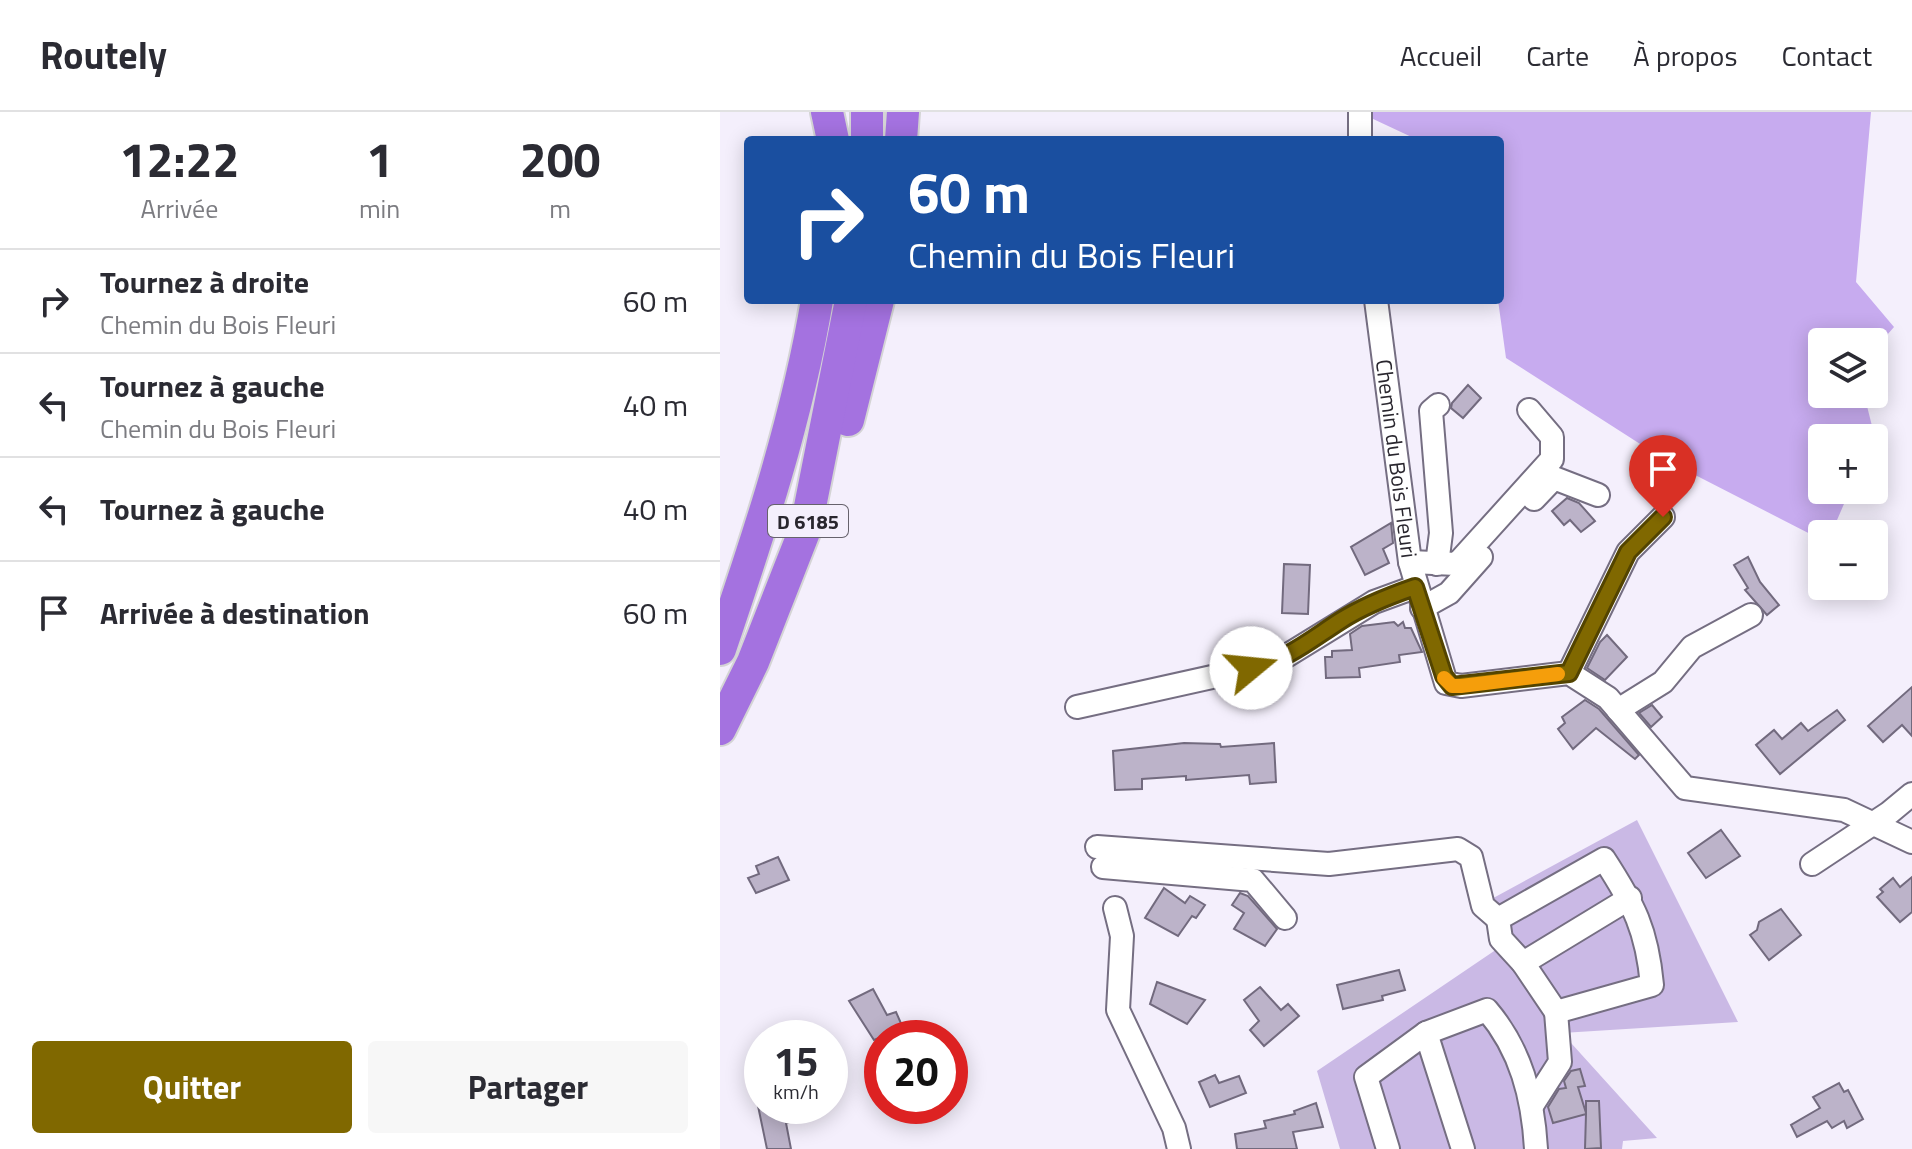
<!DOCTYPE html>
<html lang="fr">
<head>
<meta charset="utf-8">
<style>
  body { margin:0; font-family:"Titillium Web",sans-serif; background:#f7f7f7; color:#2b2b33; height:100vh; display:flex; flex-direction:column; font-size:30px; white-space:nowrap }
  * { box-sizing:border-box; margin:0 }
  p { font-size:26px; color:#7c7c81 }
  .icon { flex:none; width:44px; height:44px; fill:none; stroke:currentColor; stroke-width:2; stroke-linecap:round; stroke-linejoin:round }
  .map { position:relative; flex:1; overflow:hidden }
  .side { display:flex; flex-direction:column; background:#fff; width:720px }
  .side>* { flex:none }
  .guide { position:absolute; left:24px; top:24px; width:760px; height:168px; border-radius:8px; box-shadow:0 4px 20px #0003; background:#1a4fa0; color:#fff; overflow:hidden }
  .fabs { position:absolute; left:1088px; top:216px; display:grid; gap:16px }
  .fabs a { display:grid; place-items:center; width:80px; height:80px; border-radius:8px; background:#fff; box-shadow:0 4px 20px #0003; font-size:40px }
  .speed { position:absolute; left:24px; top:908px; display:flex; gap:16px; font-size:40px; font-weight:700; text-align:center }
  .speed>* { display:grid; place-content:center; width:104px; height:104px; border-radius:50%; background:#fff; box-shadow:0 4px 20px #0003; line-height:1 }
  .speed small { font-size:20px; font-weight:400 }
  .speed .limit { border:12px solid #d22; background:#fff; color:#111 }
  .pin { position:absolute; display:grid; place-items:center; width:68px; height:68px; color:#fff; margin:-82px -34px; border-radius:50% 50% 50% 0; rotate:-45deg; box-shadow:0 0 8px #0007 }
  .pin .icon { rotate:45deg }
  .me { position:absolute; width:88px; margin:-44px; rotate:73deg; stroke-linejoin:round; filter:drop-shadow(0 0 6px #0008) }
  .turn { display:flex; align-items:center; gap:28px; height:168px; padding:0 32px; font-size:36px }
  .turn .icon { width:104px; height:104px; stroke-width:2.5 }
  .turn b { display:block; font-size:56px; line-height:68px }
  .eta { display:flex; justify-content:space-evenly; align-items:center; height:136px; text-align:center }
  .eta b { font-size:48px; font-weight:700; line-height:56px }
  .button { display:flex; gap:16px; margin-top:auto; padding:16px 32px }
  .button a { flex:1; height:92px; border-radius:8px; background:#806800; color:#fff; font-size:32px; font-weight:700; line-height:92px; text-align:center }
  .button a+a { background:#f7f7f7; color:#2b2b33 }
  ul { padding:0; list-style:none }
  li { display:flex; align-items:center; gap:24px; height:104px; padding:0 32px; border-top:2px solid #e1e1e2 }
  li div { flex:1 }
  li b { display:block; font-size:30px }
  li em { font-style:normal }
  header { display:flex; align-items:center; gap:48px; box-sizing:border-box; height:112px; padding:0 40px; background:#fff; border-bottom:2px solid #e1e1e2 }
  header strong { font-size:38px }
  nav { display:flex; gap:44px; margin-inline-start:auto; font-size:28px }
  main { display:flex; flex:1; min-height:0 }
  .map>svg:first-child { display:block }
  .green { fill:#cab9e5 }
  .forest { fill:#c7abef }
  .building { fill:#bcb3c9; stroke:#726a7e; stroke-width:2 }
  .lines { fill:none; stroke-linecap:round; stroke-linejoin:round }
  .minor-casing { stroke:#756e82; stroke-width:26 }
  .highway-casing { stroke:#d4d4d5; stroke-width:36 }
  .minor { stroke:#fff; stroke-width:22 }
  .highway { stroke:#a472e0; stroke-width:32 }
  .route-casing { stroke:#534400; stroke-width:20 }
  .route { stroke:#806800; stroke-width:14 }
  .slow { stroke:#f59e0b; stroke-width:14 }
  .labels { text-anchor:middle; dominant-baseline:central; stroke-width:6; stroke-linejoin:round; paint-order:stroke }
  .shield { fill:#f4effc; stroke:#66626c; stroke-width:2 }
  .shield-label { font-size:20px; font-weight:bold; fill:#29262e }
  .street-label { font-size:22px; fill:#29262e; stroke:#f4effc }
</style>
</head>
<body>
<header>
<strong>Routely</strong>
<nav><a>Accueil</a><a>Carte</a><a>À propos</a><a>Contact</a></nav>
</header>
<main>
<section class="side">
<div class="eta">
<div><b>12:22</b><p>Arrivée</p></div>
<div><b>1</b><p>min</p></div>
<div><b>200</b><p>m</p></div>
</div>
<ul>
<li><svg class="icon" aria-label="right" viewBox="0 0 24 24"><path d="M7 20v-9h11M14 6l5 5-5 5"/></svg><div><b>Tournez à droite</b><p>Chemin du Bois Fleuri</p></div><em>60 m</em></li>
<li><svg class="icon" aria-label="left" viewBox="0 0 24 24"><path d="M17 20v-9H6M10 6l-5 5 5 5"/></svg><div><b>Tournez à gauche</b><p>Chemin du Bois Fleuri</p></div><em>40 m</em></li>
<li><svg class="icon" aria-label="left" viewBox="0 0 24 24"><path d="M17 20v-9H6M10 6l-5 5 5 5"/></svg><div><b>Tournez à gauche</b></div><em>40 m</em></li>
<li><svg class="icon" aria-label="arrive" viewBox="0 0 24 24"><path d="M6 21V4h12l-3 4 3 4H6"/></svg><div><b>Arrivée à destination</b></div><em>60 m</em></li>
</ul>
<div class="button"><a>Quitter</a><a>Partager</a></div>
</section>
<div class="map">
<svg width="1192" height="1037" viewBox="0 0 1192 1037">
  <rect width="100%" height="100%" fill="#f4effc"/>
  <path class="green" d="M 917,708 L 1018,910 L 842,921 L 937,1026 L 903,1029 L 902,1037 L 620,1037 L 597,959 L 780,835 L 763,804 L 766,790 Z"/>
  <path class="forest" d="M 650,0 L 1151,0 L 1136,170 L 1174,215 L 1154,238 L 1154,230 L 1102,230 L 1102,282 L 1144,282 L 1154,322 L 1152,326 L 1102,326 L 1102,378 L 1130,378 L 1111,422 L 1102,422 L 1102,428 L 942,346 L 786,246 L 778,188 L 780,28 L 698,28 L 651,6 Z"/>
  <g class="building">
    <path d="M 748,273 L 761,286 L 743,306 L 731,296 L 732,291 Z"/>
    <path d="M 847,386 L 859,391 L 875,409 L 861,420 L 850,408 L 844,413 L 832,399 Z"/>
    <path d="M 671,411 L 673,431 L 663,437 L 669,451 L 645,463 L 631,435 Z"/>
    <path d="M 1028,445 L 1040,470 L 1059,493 L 1047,503 L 1025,478 L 1028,476 L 1014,453 Z"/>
    <path d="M 564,452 L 590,453 L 588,502 L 562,501 Z"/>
    <path d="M 674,510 L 678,514 L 683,510 L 685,516 L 691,516 L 702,540 L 679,543 L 680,550 L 639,556 L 640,565 L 606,566 L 605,545 L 612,545 L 612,539 L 632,538 L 630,522 L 642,514 Z"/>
    <path d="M 887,523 L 907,545 L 885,568 L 867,556 L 880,530 Z"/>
    <path d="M 1192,575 L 1192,624 L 1182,613 L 1163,630 L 1148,614 Z"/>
    <path d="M 865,588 L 879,597 L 919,643 L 915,647 L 876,616 L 853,637 L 838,617 L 845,611 L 842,605 Z"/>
    <path d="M 932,593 L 942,605 L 931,615 L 919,601 Z"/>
    <path d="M 1117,598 L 1125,608 L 1060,662 L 1036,633 L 1054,618 L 1062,627 L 1081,611 L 1088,619 Z"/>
    <path d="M 464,631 L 500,632 L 501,635 L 554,631 L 556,670 L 530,672 L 529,663 L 466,668 L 466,664 L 422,667 L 422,677 L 395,678 L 393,639 Z"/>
    <path d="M 1001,718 L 1020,744 L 986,766 L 968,741 Z"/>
    <path d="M 58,745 L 69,768 L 36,781 L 28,766 L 39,762 L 36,754 Z"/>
    <path d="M 1192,765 L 1192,800 L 1180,810 L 1157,785 L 1163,780 L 1160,777 L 1173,766 L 1180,775 Z"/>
    <path d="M 444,776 L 465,791 L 470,784 L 485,793 L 476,806 L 472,804 L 458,824 L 425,806 Z"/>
    <path d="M 520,781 L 528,784 L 557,817 L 545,834 L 514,817 L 524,801 L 512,793 Z"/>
    <path d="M 1061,797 L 1081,823 L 1049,848 L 1030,823 L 1037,818 L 1039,810 Z"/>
    <path d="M 679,858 L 685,878 L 662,884 L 663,888 L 623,897 L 617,873 Z"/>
    <path d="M 437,870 L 485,888 L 467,912 L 430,892 Z"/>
    <path d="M 540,875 L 561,898 L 568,892 L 579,904 L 544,934 L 530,918 L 539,909 L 524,888 Z"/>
    <path d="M 153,877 L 167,903 L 176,900 L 183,916 L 154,928 L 129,889 Z"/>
    <path d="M 860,957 L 865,974 L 858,975 L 866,1001 L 866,989 L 879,989 L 881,1036 L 865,1037 L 866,1002 L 833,1011 L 828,995 L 839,977 L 846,976 L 844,969 L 851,959 Z"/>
    <path d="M 495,963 L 499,971 L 519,964 L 526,981 L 490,995 L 479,970 Z"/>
    <path d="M 1119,971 L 1124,980 L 1128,978 L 1143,1007 L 1127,1016 L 1124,1009 L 1112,1016 L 1107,1009 L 1077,1025 L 1071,1013 L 1100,996 L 1093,985 Z"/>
    <path d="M 596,991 L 603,1015 L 573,1020 L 577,1037 L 517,1037 L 515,1022 L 546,1016 L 544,1009 L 575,1002 L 574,999 Z"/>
    <path d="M 38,994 L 75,994 L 77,1008 L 66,1011 L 71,1037 L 47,1037 Z"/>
  </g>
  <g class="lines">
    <g class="minor-casing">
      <g id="minor">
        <path d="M 640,0 L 640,28"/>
        <path id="s1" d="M 656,188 L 690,450 L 726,571 L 741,574 L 849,561 L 888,586 L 965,676 L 1124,698 L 1192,730"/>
        <path d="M 814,387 L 834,366 L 878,383"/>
        <path d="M 690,450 L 737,452 L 832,347 L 832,325 L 809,298"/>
        <path d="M 717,452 L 721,421 L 711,299 L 718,293"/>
        <path d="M 702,496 L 729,481 L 761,445"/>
        <path d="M 849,561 L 908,440 L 943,405"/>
        <path d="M 357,595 L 555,551 L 654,490 L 695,475"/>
        <path d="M 898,598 L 943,570 L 972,535 L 1031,503"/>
        <path d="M 377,735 L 609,752 L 738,737 L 751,745 L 763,794 L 778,807"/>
        <path d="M 884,747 C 914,793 927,818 932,873 L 836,900 L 803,851 L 781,827 L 778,807 Z"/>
        <path d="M 1092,752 L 1169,701 L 1192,682"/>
        <path d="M 383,755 L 533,768 L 565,806"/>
        <path d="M 395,796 L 402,824 L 398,898 L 454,1016 L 459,1037"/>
        <path d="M 803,851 L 910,786"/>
        <path d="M 706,921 L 767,898 C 801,938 813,985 816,1037"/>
        <path d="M 813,992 L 840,950 L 836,900"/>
        <path d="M 668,1037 L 646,965 L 706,921 L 743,1037"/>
      </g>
    </g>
    <g class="highway-casing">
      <g id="highway">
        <path d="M 107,0 L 113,28"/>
        <path d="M 147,0 L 147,28"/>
        <path d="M 181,28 L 183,0"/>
        <path d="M 128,308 L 158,188"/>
        <path d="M 0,537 C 39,422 77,308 97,188"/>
        <path d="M 0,617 L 33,550 L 86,415 L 131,188"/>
      </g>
    </g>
    <use href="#minor" class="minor"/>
    <use href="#highway" class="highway"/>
  </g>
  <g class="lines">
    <g class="route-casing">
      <path id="route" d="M 531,556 C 567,548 589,529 620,509 C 643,494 669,484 695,475 L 724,564 L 732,574 L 849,561 L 908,440 L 943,405"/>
    </g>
    <use href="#route" class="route"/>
    <path class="slow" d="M 724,566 L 732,574 L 741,574 L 838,562"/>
  </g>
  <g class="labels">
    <rect class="shield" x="48" y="393" width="80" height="32" rx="6"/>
    <g class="shield-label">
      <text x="88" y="409">D 6185</text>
    </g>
    <g class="street-label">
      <text stroke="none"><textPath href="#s1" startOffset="160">Chemin du Bois Fleuri</textPath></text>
    </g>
  </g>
</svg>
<div class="fabs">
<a><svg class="icon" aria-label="layers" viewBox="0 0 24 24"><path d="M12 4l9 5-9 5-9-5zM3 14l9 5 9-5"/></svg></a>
<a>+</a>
<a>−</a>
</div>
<div class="speed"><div>15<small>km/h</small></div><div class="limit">20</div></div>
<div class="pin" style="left:943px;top:405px;background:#d93025"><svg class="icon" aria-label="arrive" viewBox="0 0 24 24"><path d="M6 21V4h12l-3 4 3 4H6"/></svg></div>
<svg class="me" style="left:531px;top:556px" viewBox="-20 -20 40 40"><circle r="19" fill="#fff"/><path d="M0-13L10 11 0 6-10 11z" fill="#806800"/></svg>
<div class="guide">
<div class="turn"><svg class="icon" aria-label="right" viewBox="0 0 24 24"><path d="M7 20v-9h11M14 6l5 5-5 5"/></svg><div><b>60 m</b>Chemin du Bois Fleuri</div></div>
</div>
</div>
</main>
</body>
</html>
